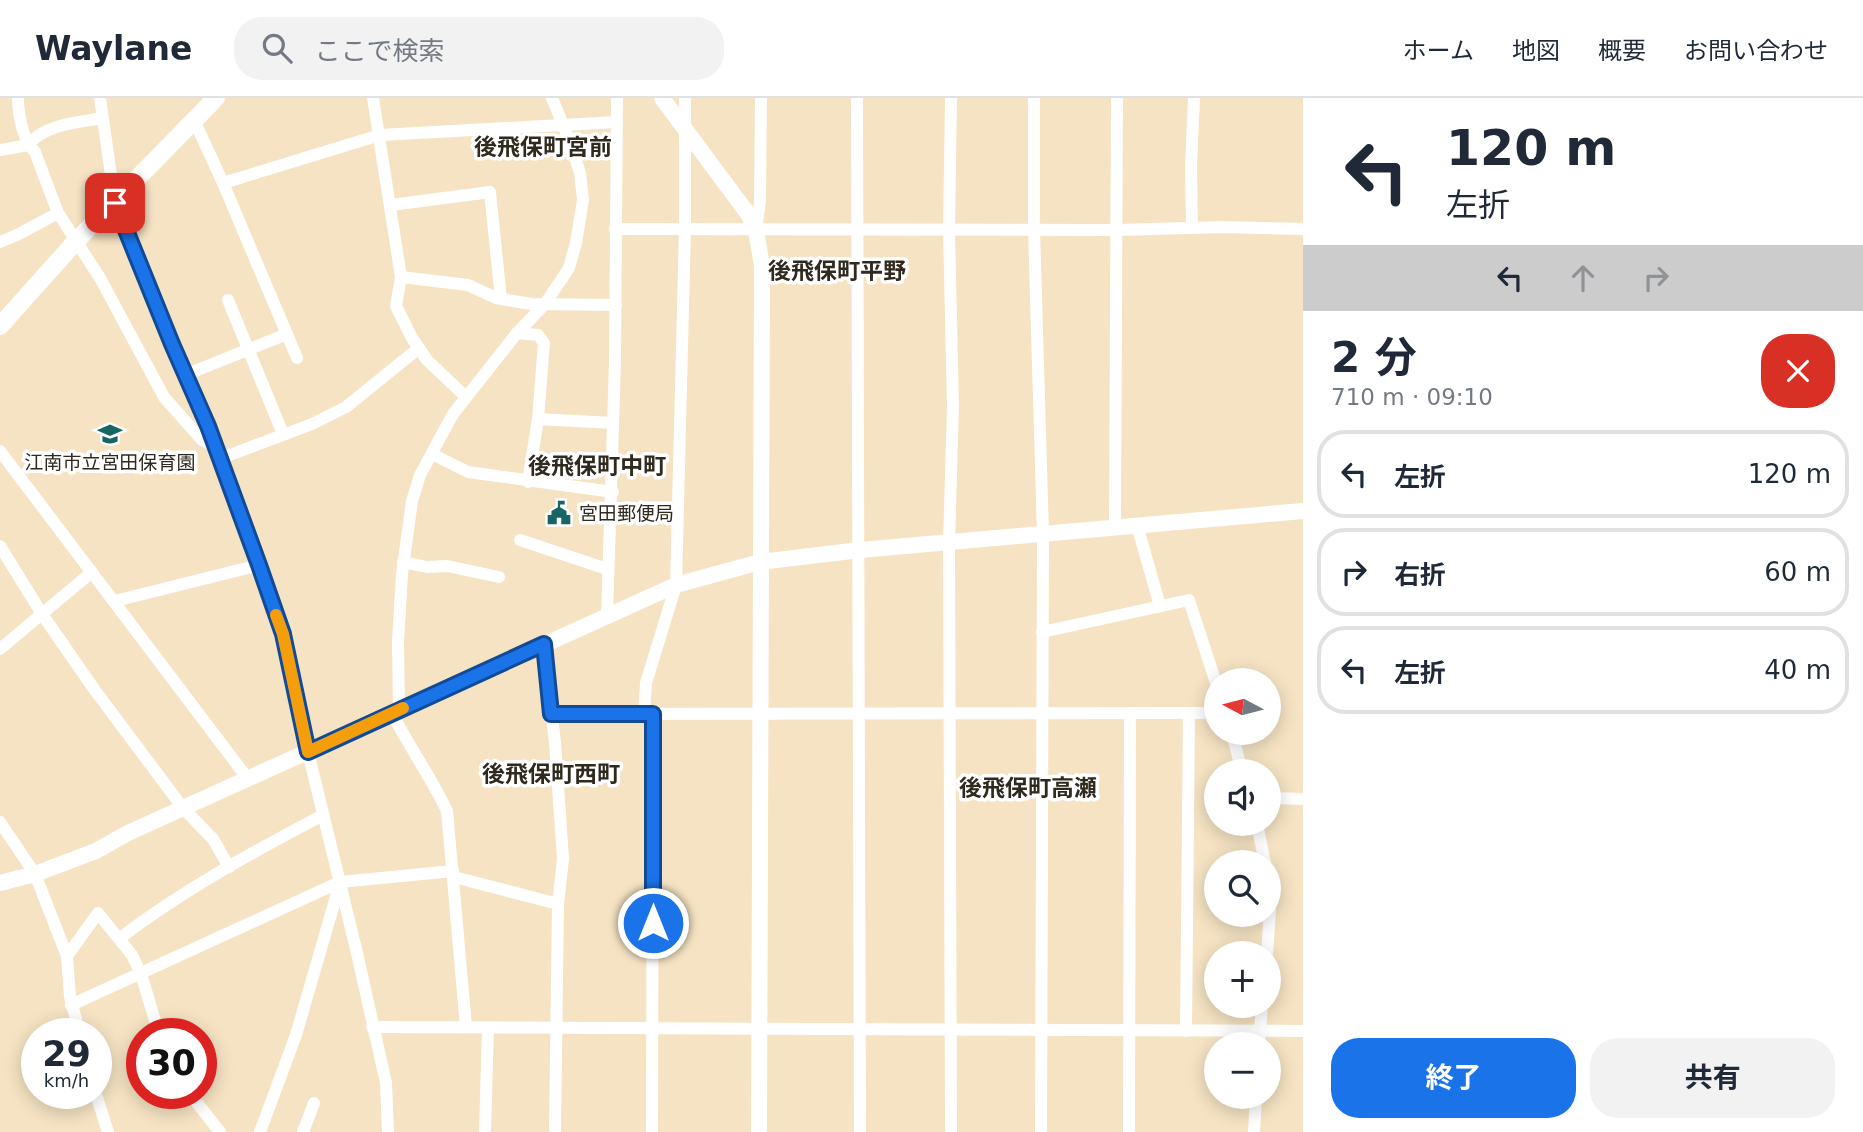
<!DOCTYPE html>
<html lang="ja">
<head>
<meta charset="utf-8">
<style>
  body { margin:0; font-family:"DejaVu Sans","Noto Sans JP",sans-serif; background:#f2f2f3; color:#1f2937; height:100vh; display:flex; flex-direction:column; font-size:26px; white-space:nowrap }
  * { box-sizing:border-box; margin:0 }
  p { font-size:23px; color:#747a83 }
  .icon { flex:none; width:38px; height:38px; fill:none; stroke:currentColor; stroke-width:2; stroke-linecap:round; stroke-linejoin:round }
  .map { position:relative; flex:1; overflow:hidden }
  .drawer { display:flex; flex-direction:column; background:#fff; width:560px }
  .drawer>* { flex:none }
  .banner { background:#fff; color:#1f2937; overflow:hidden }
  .needle { width:46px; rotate:277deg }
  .controls { position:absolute; left:1204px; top:570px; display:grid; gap:14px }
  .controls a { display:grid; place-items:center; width:77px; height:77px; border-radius:50%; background:#fff; box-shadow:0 4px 18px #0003; font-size:35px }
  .speed { position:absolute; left:21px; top:920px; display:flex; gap:14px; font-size:35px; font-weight:700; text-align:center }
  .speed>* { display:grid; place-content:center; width:91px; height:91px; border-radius:50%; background:#fff; box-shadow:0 4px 18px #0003; line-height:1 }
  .speed small { font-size:18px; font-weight:400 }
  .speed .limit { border:10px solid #d22; background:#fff; color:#111 }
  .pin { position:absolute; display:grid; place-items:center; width:60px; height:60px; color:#fff; margin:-30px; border-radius:14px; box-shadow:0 4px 10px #0006 }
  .me { position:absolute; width:77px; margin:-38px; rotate:0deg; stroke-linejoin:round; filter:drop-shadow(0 0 5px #0008) }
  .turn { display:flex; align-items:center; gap:24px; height:147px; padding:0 28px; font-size:32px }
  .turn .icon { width:91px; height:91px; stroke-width:2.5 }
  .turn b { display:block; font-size:49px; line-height:60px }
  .lanes { display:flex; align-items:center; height:66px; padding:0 28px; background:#0003; justify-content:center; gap:35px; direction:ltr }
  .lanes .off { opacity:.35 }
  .round { display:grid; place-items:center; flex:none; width:74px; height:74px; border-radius:28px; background:#f2f2f3 }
  .overview { display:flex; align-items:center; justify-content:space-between; height:119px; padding:0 28px }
  h1 { font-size:42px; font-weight:700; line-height:52px }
  .action { display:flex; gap:14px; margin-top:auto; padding:14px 28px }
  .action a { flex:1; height:80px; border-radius:28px; background:#1a73e8; color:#fff; font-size:28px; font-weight:700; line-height:80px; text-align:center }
  .action a+a { background:#f2f2f3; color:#1f2937 }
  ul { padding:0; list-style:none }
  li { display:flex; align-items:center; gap:21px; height:88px; margin:0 14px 10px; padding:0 14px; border:4px solid #e0e1e3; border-radius:28px }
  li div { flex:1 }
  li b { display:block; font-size:26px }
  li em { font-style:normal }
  header { display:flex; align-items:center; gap:42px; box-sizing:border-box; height:98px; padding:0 35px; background:#fff; border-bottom:2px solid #e0e1e3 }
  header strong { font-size:33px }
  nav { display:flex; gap:38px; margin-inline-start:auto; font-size:24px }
  .search { width:490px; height:63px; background:#f2f2f3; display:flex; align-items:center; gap:18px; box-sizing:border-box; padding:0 24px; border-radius:28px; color:#747a83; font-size:26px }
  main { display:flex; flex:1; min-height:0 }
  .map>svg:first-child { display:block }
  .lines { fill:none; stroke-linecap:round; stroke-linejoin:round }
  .minor { stroke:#fff; stroke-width:12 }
  .tertiary { stroke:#fff; stroke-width:16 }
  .secondary { stroke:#fff; stroke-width:18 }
  .route-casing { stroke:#114b97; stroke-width:18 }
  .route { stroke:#1a73e8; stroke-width:12 }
  .slow { stroke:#f59e0b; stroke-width:12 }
  .labels { text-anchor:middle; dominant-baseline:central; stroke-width:7; stroke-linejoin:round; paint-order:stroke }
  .poi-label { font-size:19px; fill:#30291d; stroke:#fff }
  .quarter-label { font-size:23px; font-weight:bold; fill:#30291d; stroke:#fff }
</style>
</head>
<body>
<header>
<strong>Waylane</strong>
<div class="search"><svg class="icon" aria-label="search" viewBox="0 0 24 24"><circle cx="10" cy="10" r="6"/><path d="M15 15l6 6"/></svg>ここで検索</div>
<nav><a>ホーム</a><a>地図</a><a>概要</a><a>お問い合わせ</a></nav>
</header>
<main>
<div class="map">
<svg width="1303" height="1034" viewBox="0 0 1303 1034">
  <rect width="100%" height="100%" fill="#f5e3c3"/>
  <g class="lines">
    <g class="minor">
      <path d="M 18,0 C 18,16 23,43 35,54 L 58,115 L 100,180 L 164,299 L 202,342 L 215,349"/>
      <path d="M 100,0 L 115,105 L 172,246 L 208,328 L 283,536 L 308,654 L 357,855 L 386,985 L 388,1034"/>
      <path d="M 373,0 L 401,179 L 396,208 L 412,240 L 427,262 L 466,299"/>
      <path d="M 857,0 L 860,1034"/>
      <path d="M 1034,0 L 1034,131 L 1043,436 L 1041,1034"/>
      <path d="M 194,22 L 223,85 L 297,260"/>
      <path d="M 0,52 L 28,47 C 45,26 76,25 102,20"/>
      <path d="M 223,85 L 380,37 L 617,24"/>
      <path d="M 391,107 L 490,94 L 501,201"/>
      <path d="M 1192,129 L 1191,68 L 1194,0"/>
      <path d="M 615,131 L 1116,132 L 1223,129 L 1303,131"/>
      <path d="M 756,131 L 760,104 L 761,0"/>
      <path d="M 0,144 L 17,137 L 58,115"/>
      <path d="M 401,179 L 468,187 L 496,200 L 531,206 L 616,207"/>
      <path d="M 228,202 L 283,336"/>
      <path d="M 517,235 L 538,237 L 544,245 L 538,321 L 528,384"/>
      <path d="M 185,277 L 287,236"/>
      <path d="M 538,321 L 613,325"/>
      <path d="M 0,353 L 248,681"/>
      <path d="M 432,356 L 468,374 L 613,394"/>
      <path d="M 219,361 L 312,326 L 346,309 L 419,250"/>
      <path d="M 1137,427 L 1160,508"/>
      <path d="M 1115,430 L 1117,0"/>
      <path d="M 520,442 L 607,471"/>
      <path d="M 0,448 L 42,516 L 94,591 L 183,710 L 213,741 L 229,769"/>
      <path d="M 403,464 L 427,469 L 447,468 L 499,479"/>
      <path d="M 115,503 L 259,467"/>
      <path d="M 607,519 L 615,263 L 617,0"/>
      <path d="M 1042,534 L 1189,502 L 1216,585"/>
      <path d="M 544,546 L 555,645 L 563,761 L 558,806 L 555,1034"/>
      <path d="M 0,551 L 92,474"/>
      <path d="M 399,612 L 398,544 L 402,476 L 412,403 L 420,377 L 453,316 L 517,235 L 545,206 L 569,170 L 576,145 L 583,102 L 580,75 L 570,44 L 552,0"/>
      <path d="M 394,614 L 395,621 C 412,653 432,681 447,713 L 466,929"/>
      <path d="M 551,616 L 1216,615"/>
      <path d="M 644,616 L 646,585 L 676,487 L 685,131 L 685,0"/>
      <path d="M 1232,635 L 1242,674"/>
      <path d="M 1269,700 L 1303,701"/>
      <path d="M 0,724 L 35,776 L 67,858 L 70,899 L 80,936"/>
      <path d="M 1257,726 L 1265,765"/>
      <path d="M 454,779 L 558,806"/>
      <path d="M 120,840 C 183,792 253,754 323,717"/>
      <path d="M 1267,856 L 1271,798 L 1269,785"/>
      <path d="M 67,858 L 98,815 L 132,857 L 141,876 L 159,936"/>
      <path d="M 71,907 L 340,784 L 453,773"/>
      <path d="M 372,929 L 1303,933"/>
      <path d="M 1186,933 L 1189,615"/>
      <path d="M 1259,947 L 1262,908"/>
      <path d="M 96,996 L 108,1034"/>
      <path d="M 190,996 L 220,1034"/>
      <path d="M 260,1034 L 296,937 L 340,785"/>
      <path d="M 303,1034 L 314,1005"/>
      <path d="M 485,1034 L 488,930"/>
      <path d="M 652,1034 L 653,616"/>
      <path d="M 951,1034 L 949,445 L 953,309 L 949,132 L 951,0"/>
      <path d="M 1129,1034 L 1130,615"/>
      <path d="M 1254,1034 L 1256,999"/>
    </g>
    <g class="tertiary">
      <path d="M 662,0 L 748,116 L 756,132 L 762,168 L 759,1034"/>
      <path d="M 0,785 L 35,776 L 96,753 L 126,736 L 183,710 L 676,487 L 760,464 L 860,452 L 1303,413"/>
    </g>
    <path class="secondary" d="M 0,228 L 77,142 L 216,0"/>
  </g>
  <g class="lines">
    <g class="route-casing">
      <path id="route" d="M 115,105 L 172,246 L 208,328 L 259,467 L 283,536 L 308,654 L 544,546 L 551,616 L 653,616 L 653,825"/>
    </g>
    <use href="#route" class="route"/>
    <path class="slow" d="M 276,517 L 283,536 L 308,654 L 403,610"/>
  </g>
  <defs>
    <g id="school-bare" transform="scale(1.89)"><path d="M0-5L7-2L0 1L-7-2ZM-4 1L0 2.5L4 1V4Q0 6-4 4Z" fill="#186664" stroke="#fff" stroke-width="2.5" paint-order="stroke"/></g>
    <g id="civic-bare" transform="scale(1.89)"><path d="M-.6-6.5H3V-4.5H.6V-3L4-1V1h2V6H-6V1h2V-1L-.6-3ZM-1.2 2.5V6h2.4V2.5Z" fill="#186664" stroke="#fff" stroke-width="2.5" paint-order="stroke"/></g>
  </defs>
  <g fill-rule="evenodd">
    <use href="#school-bare" x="110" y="336"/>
    <use href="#civic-bare" x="559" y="415"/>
  </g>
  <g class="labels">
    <g class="poi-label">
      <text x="110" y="364">江南市立宮田保育園</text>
      <text x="579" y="415" text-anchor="start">宮田郵便局</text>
    </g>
    <g class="quarter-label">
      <text x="543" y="49">後飛保町宮前</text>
      <text x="837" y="173">後飛保町平野</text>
      <text x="597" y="368">後飛保町中町</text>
      <text x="551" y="676">後飛保町西町</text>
      <text x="1028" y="690">後飛保町高瀬</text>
    </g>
  </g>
</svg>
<div class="controls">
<a><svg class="needle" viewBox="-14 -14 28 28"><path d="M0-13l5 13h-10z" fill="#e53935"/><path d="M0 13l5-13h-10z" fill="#747a83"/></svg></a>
<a><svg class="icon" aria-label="sound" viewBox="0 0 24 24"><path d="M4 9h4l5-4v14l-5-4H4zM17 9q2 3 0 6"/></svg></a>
<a><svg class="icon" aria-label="search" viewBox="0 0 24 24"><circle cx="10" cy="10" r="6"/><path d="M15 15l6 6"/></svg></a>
<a>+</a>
<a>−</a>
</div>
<div class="speed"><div>29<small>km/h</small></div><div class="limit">30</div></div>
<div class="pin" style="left:115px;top:105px;background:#d93025"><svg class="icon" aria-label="arrive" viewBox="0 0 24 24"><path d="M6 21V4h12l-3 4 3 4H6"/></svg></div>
<svg class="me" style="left:653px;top:825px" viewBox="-20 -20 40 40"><circle r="17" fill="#1a73e8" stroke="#fff" stroke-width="3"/><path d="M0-11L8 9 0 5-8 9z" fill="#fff"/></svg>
</div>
<section class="drawer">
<div class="banner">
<div class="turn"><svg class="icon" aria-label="left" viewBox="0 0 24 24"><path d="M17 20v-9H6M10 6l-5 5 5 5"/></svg><div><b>120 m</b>左折</div></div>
<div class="lanes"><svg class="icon" aria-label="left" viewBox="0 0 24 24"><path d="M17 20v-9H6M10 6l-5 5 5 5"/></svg><svg class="icon off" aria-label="ahead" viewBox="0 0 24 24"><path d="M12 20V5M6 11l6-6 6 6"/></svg><svg class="icon off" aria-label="right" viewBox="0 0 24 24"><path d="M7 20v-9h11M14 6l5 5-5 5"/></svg></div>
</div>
<div class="overview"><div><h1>2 分</h1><p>710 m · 09:10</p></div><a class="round" style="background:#d93025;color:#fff"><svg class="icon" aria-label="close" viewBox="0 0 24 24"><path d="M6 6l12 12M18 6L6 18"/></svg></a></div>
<ul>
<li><svg class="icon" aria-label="left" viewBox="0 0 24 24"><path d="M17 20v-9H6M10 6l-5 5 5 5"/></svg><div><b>左折</b></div><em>120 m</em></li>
<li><svg class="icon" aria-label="right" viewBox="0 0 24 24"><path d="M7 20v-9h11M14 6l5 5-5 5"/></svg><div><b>右折</b></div><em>60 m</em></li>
<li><svg class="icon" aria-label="left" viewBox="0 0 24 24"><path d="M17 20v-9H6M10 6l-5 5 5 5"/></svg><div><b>左折</b></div><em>40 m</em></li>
</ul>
<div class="action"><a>終了</a><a>共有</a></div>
</section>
</main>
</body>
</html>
